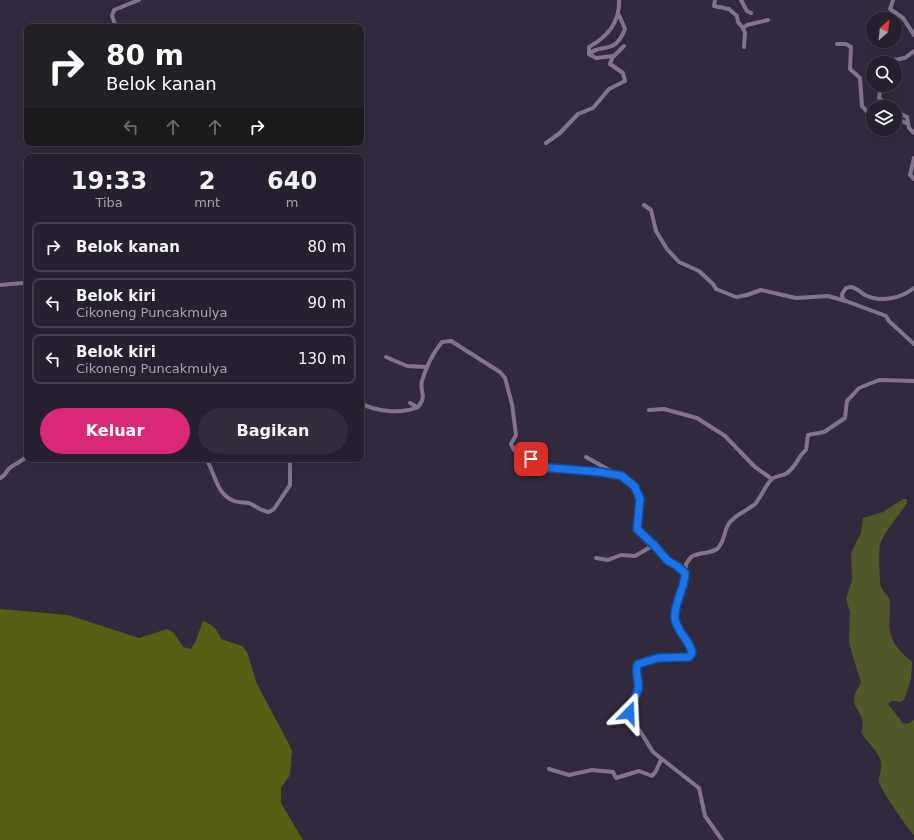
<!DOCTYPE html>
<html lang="id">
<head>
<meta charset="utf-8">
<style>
  body { margin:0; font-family:"DejaVu Sans",sans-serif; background:#322c3a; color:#f1f3f6; height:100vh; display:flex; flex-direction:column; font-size:15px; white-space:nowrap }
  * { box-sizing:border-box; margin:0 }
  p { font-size:13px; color:#a4a2aa }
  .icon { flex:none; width:22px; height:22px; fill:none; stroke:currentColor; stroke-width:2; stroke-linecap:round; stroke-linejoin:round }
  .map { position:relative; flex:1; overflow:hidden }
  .sheet { position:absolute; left:24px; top:154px; width:340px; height:308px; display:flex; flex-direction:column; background:#261f2e; border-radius:8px; box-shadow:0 4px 16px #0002,0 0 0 1px #423d4a }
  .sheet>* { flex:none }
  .banner { position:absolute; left:24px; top:24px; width:340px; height:122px; border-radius:8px; box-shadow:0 4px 16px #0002,0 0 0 1px #423d4a; background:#202124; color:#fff; overflow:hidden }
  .needle { width:26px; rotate:27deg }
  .buttons { position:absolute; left:866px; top:12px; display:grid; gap:8px }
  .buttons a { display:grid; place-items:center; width:36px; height:36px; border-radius:50%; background:#261f2e; box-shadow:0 4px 16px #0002,0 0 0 1px #423d4a; font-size:20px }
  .pin { position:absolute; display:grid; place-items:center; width:34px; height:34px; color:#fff; margin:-17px; border-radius:8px; box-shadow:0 2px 6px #0006 }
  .me { position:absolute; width:44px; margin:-22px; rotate:21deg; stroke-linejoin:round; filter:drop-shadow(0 0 3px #0008) }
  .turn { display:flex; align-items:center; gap:14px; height:84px; padding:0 16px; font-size:18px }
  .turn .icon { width:52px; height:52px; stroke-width:2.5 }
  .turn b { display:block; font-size:28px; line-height:34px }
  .lanes { display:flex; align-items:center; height:38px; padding:0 16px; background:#0003; justify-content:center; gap:20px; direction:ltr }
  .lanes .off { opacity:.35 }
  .eta { display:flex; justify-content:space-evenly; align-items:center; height:68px; text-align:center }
  .eta b { font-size:24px; font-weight:800; line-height:28px }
  .primary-button { display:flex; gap:8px; margin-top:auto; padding:8px 16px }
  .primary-button a { flex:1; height:46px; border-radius:24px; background:#db2777; color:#fff; font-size:16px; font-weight:800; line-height:46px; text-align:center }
  .primary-button a+a { background:#322c3a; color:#f1f3f6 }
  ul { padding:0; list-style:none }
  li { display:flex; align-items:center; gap:12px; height:50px; margin:0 8px 6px; padding:0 8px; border:2px solid #423d4a; border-radius:8px }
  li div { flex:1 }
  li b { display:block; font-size:15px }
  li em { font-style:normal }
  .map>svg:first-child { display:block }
  .green { fill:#515828 }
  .forest { fill:#565e14 }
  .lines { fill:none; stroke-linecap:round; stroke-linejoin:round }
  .street { stroke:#80758d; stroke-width:4 }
  .route-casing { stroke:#114b97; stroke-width:10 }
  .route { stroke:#1a73e8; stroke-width:7 }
</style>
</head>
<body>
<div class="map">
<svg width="914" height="840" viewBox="0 0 914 840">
  <rect width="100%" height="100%" fill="#32293d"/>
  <path class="green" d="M 903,499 L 907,499 L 907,503 C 899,516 885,530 880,544 C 879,548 879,582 881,586 C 883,593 889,594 890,602 C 891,614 887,627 892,638 C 896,648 904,655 912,662 L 911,679 L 904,700 L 901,702 L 891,701 L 888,704 L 903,723 L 907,724 L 914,720 L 914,835 C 908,829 879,788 879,781 C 879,773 884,766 879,757 C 875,748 866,741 861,732 C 868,716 852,709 854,697 C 855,692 859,687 861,682 L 852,654 L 849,641 L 850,612 L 846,599 L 852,580 L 851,553 L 861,533 L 863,518 L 883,512 Z"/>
  <path class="forest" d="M 0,609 L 68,615 L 139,638 L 167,629 L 174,633 L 183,647 L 191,649 L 195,643 L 203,621 C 213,625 217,629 221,639 L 242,646 L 247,652 L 257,684 L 289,744 L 292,751 L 290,775 L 281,788 L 281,803 L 303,840 L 0,840 Z"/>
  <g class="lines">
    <g class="street">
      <path d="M 715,0 L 714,6 L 729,9 L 737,16 L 738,22 L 743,28 L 747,25 L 768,20"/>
      <path d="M 741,0 L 747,11 L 751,13"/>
      <path d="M 893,0 L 890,9 L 903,18 L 914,35"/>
      <path d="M 116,27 L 112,16 L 114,10 L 139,0"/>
      <path d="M 743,28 L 745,33 L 744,47"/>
      <path d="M 837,44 L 846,44 L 851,47 L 850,69 L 860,78 L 862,106 L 868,113 L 873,114"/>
      <path d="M 589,54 C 601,42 614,57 625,29 L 619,15"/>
      <path d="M 613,57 L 624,46"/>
      <path d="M 892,63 L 894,60 L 905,58 L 914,51"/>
      <path d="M 881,85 L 879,98 L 891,107"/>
      <path d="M 895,111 L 907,117 L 909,128 L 914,133"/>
      <path d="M 895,122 L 902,121 L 908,124"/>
      <path d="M 546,143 L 560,133 L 578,114 L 593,108 L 609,89 L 625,81 L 623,73 L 610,64 L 613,56 L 596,58 L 589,54 L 589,47 C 607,37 620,22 619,0"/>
      <path d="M 914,158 L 910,175 L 914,179"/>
      <path d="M 644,205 L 651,210 L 656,231 L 667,249 L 679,262 L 699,271 L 713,284 L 716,289 L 736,297 L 747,295 L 761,290 L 796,298 L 828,296 L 846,301"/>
      <path d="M 0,285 L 22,283 L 27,285"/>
      <path d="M 914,288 C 901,298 881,303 865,295 C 860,292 857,288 851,287 L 846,288 L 842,294 L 843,300 L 846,301 L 886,316 L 889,321 L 914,344"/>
      <path d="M 386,357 L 407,366 L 427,367"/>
      <path d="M 361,403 C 375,412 403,414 418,407 C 428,395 419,392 422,381 C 426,367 433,353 442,342 L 451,341 L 500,372 L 505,378 L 512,404 L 516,435 L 511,444 L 514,450 L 529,456 L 539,467 L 617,474 C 630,477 641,491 640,504 C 640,513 636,521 637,529 L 654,545 L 668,561 L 677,565 L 685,573 C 685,588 673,606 675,619 C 677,632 691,642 692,653 L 689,657 L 658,658 L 638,664 L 636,668 L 638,690 L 629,709 L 632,723 L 640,731 L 653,752 L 699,788 L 705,816 L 722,840"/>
      <path d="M 410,403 L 417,407"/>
      <path d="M 649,410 L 664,409 L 697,418 L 725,436 L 755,467 L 772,479"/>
      <path d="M 586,457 L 611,471"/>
      <path d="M 206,459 C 216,474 215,493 234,501 C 239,503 244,502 249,503 C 256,506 261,511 269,512 L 274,509 L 290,485 L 290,459"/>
      <path d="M 0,478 C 6,476 6,470 11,467 C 17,463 22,461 27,456"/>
      <path d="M 596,558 L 608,560 L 621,555 L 635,556 L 654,545"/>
      <path d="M 685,573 L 686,564 L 691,557 C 699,552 710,554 717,549 C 726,541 723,530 730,522 C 737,514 748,510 755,504 C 759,500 765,487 770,481 C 775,475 781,477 787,473 C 796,467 798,456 806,450 L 808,435 L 824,432 L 845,418 L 847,401 L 859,388 L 879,380 L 914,381"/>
      <path d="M 549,769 L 569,775 L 592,770 L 613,772 L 616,778 L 639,771 L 652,776 L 656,771 L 661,760"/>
    </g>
  </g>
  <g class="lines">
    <g class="route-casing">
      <path id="route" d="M 531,459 L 539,467 L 600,472 L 622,476 L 635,487 L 640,499 L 637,529 L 654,545 L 668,561 L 677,566 L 685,573 C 685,588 673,606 675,619 C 677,632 691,642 692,653 L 689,657 L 658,658 L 638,664 C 634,670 640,682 638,689 C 637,698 629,703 629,713"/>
    </g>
    <use href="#route" class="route"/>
  </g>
</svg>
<div class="buttons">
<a><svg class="needle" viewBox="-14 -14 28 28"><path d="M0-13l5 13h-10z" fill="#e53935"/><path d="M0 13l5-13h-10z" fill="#a4a2aa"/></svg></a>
<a><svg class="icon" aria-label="search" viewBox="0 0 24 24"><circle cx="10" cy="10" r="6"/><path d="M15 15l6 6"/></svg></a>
<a><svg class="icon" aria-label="layers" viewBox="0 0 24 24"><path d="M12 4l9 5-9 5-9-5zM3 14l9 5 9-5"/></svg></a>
</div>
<div class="pin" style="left:531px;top:459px;background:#d93025"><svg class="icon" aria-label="arrive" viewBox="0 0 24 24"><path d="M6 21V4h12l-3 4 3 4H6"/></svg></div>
<svg class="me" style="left:629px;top:713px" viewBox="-20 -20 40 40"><path d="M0-17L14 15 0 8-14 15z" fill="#1a73e8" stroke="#fff" stroke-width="4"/></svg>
<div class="banner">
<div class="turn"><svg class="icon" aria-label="right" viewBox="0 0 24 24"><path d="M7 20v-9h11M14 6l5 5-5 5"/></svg><div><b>80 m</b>Belok kanan</div></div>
<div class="lanes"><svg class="icon off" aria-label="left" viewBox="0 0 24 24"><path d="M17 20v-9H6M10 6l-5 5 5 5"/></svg><svg class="icon off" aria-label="ahead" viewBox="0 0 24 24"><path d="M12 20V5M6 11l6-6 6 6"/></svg><svg class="icon off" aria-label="ahead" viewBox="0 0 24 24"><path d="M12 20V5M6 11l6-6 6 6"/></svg><svg class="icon" aria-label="right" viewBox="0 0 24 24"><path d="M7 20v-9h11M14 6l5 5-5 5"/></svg></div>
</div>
<section class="sheet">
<div class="eta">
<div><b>19:33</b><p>Tiba</p></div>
<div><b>2</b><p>mnt</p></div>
<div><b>640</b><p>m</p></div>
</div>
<ul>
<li><svg class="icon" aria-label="right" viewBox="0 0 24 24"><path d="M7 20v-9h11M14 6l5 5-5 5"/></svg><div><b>Belok kanan</b></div><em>80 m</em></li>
<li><svg class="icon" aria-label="left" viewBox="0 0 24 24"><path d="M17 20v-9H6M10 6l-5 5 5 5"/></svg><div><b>Belok kiri</b><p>Cikoneng Puncakmulya</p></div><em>90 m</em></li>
<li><svg class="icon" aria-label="left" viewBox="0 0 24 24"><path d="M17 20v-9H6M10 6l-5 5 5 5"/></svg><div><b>Belok kiri</b><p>Cikoneng Puncakmulya</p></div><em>130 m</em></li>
</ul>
<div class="primary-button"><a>Keluar</a><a>Bagikan</a></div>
</section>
</div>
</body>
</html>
